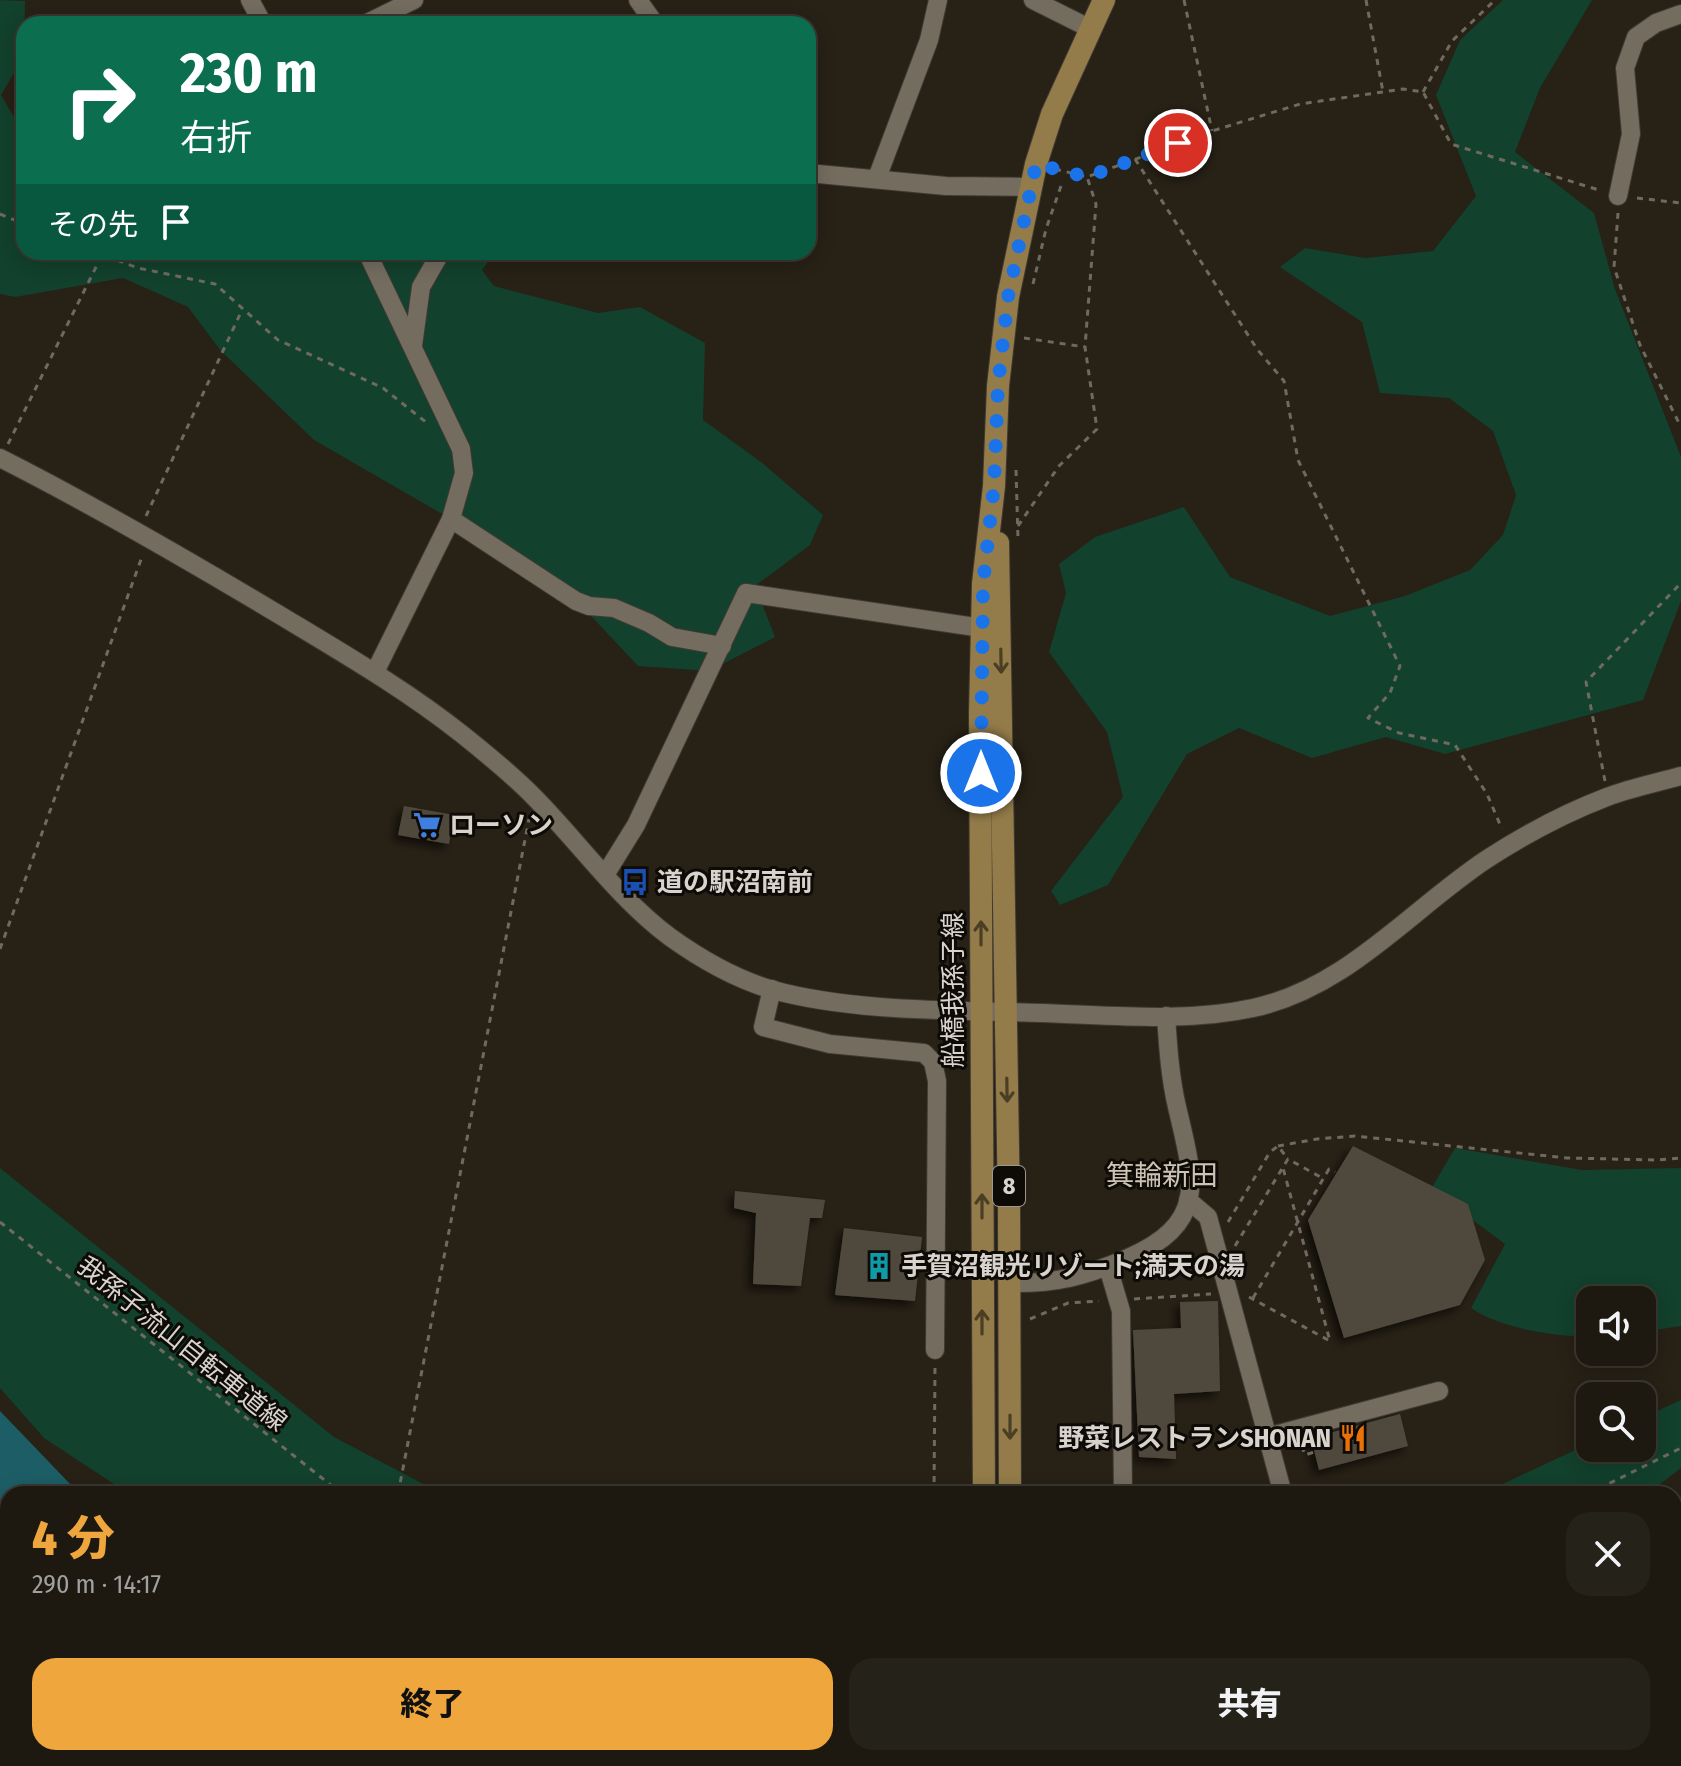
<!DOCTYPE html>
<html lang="ja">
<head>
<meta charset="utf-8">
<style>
  body { margin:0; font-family:"Fira Sans Condensed","Noto Sans JP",sans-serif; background:#252219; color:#f1f3f6; height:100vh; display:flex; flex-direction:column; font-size:30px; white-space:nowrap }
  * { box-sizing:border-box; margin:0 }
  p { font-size:26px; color:#a0a09f }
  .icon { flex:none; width:44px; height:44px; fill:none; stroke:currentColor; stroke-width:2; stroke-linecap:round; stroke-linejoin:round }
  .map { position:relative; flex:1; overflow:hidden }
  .panel { position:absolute; left:0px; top:1486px; width:1682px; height:280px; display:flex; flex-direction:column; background:#1d1910; border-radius:24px 24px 0 0; box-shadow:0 4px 20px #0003,0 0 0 2px #3b3830 }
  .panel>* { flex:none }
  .top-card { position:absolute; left:16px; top:16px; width:800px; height:244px; border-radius:24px; box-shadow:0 4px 20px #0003,0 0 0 2px #3b3830; background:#0b6e4f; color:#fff; overflow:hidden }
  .controls { position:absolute; left:1576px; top:1286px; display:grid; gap:16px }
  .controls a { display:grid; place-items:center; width:80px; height:80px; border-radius:16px; background:#1d1910; box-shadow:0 4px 20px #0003,0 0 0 2px #3b3830; font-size:40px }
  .pin { position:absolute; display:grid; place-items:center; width:68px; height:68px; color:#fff; margin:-34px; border:4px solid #fff; border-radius:50%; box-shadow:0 2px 8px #0007 }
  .me { position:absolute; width:88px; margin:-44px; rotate:0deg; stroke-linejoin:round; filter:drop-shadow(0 0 6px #0008) }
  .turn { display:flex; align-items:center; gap:28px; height:168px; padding:0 32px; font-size:36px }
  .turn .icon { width:104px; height:104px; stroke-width:2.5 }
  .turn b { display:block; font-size:56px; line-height:68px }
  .then { display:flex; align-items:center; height:76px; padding:0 32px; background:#0003; gap:16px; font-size:30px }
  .round { display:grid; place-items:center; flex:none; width:84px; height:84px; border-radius:24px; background:#252219 }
  .summary { display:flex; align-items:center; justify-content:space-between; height:136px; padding:0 32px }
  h1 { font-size:48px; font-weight:800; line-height:60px; color:#efa73d }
  .action { display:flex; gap:16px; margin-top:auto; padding:16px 32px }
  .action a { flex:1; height:92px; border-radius:24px; background:#efa73d; color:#111; font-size:32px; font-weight:800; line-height:92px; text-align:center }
  .action a+a { background:#252219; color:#f1f3f6 }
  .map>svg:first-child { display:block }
  .green { fill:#12412d }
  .water { fill:#1d5e66 }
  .building { fill:#50493d; filter:url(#shadow) }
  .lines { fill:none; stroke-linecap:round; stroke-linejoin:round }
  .minor-casing { stroke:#403a33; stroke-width:20 }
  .major-casing { stroke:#403a33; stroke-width:24 }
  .path { stroke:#6f6a60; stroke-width:3; stroke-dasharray:6 6; stroke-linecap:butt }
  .minor { stroke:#746c5f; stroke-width:18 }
  .major { stroke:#947c4a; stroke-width:22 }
  .oneway { stroke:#4a3e25 }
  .route { stroke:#1a73e8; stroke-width:14; stroke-dasharray:0 25.2 }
  .labels { text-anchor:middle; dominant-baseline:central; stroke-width:6; stroke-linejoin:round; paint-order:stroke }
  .shield { fill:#0e0b07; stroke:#9b9791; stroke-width:2 }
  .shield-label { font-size:24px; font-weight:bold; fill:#d8d3cc }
  .poi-label { font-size:26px; font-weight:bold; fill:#d8d3cc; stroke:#0e0b07; text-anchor:start }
  .street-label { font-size:26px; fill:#d8d3cc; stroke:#0e0b07 }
  .neighbourhood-label { font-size:28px; fill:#cbc3b4; stroke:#0e0b07 }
</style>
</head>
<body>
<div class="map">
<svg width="1681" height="1766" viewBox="0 0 1681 1766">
  <defs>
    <filter id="shadow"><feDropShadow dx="-5" dy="5" stdDeviation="4" flood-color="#0009"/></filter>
  </defs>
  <rect width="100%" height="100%" fill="#272116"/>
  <g class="green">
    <path d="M 0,0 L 25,1 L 24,56 L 1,95 L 24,134 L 24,252 L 495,252 L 482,270 L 494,286 L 598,313 L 640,307 L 705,343 L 703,420 L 761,462 L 823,515 L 810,545 L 755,586 L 775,637 L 709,671 L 638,666 L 592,617 L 572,589 L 314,440 L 221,351 L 188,307 L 123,278 L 15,297 L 0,294 Z"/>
    <path d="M 1503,0 L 1592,0 L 1540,88 L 1515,152 L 1594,213 L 1615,289 L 1681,457 L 1681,601 L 1643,700 L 1445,754 L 1386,737 L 1312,758 L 1239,728 L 1187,754 L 1108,885 L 1060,905 L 1051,891 L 1123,797 L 1107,732 L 1049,652 L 1066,593 L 1059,564 L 1095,537 L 1184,507 L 1230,577 L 1330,616 L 1405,596 L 1470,570 L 1503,535 L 1516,495 L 1493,431 L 1449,398 L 1380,393 L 1362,322 L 1280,267 L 1305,248 L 1365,258 L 1433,251 L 1476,196 L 1436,95 L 1460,40 Z"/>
    <path d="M 1455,1148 L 1582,1170 L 1681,1168 L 1681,1326 L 1642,1332 L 1642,1300 L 1590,1300 L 1590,1336 C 1557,1338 1497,1327 1471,1308 L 1505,1244 L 1431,1189 Z"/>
    <path d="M 0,1168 L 334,1437 L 429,1487 L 452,1494 L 129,1494 L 44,1438 L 0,1388 Z"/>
    <path d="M 1681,1400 L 1681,1468 L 1647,1494 L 1481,1494 L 1590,1443 L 1590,1448 L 1642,1448 L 1642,1418 Z"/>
  </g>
  <g class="water">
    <path d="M 0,1411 L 72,1486 L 84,1494 L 8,1494 L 8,1758 L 601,1758 L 612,1766 L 0,1766 Z"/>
    <path d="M 1681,1553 L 1681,1766 L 936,1766 L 941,1758 L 1674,1758 L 1674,1556 Z"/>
  </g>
  <g class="building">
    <path d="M 404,806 L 454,815 L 449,844 L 398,835 Z"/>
    <path d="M 1353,1146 L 1468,1204 L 1485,1260 L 1460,1305 L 1344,1338 L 1308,1220 Z"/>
    <path d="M 735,1191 L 825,1200 L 822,1218 L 810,1218 L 801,1286 L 753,1284 L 756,1213 L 734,1208 Z"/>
    <path d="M 844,1228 L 922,1237 L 915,1301 L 835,1295 Z"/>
    <path d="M 1218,1301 L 1220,1391 L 1174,1394 L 1176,1459 L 1139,1457 L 1133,1330 L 1181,1328 L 1180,1302 Z"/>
    <path d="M 1400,1414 L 1408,1446 L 1319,1470 L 1311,1438 Z"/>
  </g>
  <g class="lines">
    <g class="minor-casing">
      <g id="minor">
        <path d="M 250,0 L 263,24"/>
        <path d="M 638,0 L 655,24"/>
        <path d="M 1033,0 L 1089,28"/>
        <path d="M 365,24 L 414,0"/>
        <path d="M 808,173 L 946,186 L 1031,187"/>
        <path d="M 877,178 L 929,40 L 938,0"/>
        <path d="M 1618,196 L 1631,134 L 1625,68 L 1636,37 L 1656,23 L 1681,14"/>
        <path d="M 367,252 L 461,449 L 464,473 L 451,519 L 375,672"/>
        <path d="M 413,346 L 421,287 L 441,252"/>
        <path d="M 0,458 C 95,506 186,559 278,614 C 341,652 405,689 463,735 C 488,755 514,776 536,799 C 580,844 619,899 670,937 C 702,960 735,979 773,990 C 853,1012 957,1010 1041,1013 C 1111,1015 1184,1023 1253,1008 C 1347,988 1410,910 1487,859 C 1524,835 1565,813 1607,797 C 1631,788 1656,783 1681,776"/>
        <path d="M 451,519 L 576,601 L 589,606 L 614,608 L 649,623 L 672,637 L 722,646"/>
        <path d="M 605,875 L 636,825 L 746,593 L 982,628"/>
        <path d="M 772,989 L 763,1027 L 830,1044 L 924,1053 L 933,1062 L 937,1081 L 935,1350"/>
        <path d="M 1188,1200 L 1208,1217 L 1283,1494"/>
        <path d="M 1108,1267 L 1121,1311 L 1123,1494"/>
        <path d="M 1010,1283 C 1055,1284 1086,1276 1128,1258 C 1209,1223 1194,1179 1177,1107 C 1170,1077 1168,1046 1166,1016"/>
        <path d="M 1267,1437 L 1439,1391"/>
      </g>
    </g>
    <g class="major-casing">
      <g id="major">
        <path d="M 998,543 L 1009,1207 L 1010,1494"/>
        <path d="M 984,1494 L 980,713 L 983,584 L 994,486 L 998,386 L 1008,297 L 1036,164 L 1052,114 L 1104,0"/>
        <path d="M 987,1758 L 987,1766"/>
        <path d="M 1015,1766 L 1015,1758"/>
      </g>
    </g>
    <g class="path">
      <path d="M 1184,0 L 1212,131"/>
      <path d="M 1366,0 L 1383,92"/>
      <path d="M 1423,92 L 1452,41 L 1495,0"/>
      <path d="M 1135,159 L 1257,349 L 1284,381 L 1298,460 L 1400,666 L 1390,693 L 1368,718 L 1399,733 L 1455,745 L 1487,794 L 1502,829"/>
      <path d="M 1055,169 L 1087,177 L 1212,131 L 1300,104 L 1403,89 L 1423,92 L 1451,144 L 1602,191"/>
      <path d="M 1637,198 L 1681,203"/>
      <path d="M 1618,213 L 1614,267 L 1640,345 L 1681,427"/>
      <path d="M 0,214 L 24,224"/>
      <path d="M 95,252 L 138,268 L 215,284 L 278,340 L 383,388 L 427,423"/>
      <path d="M 1033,284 L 1046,229 L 1061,186"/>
      <path d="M 1024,338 L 1085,347"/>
      <path d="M 8,444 L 102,255"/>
      <path d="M 1016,470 L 1018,539"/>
      <path d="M 146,516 L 242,310"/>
      <path d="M 1018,526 L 1059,466 L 1097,429 L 1085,347 L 1096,204 L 1087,177"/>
      <path d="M 1605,781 L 1586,682 L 1681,583"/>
      <path d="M 0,949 L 143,554"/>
      <path d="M 1278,1146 L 1317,1139 L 1355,1136 L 1567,1158 L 1657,1160 L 1681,1158"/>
      <path d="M 0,1222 L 342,1494"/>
      <path d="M 1228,1222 L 1270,1152 L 1278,1146 L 1288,1159"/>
      <path d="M 1235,1246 L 1288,1159 L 1324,1179"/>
      <path d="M 1249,1297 L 1330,1341 L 1283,1168"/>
      <path d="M 1253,1298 L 1329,1169 L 1335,1172"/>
      <path d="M 1134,1299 L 1211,1294"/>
      <path d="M 1030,1319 L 1068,1303 L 1099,1301"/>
      <path d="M 1302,1446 L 1305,1455 L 1314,1452"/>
      <path d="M 398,1494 L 529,819"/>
      <path d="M 934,1494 L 935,1366"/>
      <path d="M 1588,1494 L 1681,1448"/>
    </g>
    <use href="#minor" class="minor"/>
    <use href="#major" class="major"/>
  </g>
  <defs><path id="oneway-shaft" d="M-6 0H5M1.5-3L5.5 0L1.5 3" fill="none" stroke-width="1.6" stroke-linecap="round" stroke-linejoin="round" transform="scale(2)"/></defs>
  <g class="oneway">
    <use href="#oneway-shaft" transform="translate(1001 661) rotate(89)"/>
    <use href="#oneway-shaft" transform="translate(981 933) rotate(-90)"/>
    <use href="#oneway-shaft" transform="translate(1007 1090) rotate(89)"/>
    <use href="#oneway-shaft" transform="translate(982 1206) rotate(-90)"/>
    <use href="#oneway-shaft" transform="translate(982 1322) rotate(-90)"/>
    <use href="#oneway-shaft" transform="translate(1010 1427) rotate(90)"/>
  </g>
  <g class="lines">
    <path class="route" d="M 981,773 L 983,584 L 994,486 L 998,386 L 1008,297 L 1036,164 L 1087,177 L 1178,143"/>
  </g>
  <defs>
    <g id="supermarket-bare" transform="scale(2.16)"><path d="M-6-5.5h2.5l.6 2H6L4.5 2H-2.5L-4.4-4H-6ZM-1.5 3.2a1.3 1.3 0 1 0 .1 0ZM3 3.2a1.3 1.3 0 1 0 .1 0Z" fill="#3f7fe0" stroke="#0e0b07" stroke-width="2.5" paint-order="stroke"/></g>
    <g id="bus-bare" transform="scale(2.16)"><path d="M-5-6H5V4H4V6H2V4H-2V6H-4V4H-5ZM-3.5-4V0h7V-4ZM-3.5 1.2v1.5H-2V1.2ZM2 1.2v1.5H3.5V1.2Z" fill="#1a4fb4" stroke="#0e0b07" stroke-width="2.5" paint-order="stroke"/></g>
    <g id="building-bare" transform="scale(2.16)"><path d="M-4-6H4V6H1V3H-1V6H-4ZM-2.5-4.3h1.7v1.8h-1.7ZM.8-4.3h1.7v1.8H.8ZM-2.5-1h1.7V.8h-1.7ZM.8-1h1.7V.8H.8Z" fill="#0f9aa8" stroke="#0e0b07" stroke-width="2.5" paint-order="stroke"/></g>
    <g id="restaurant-bare" transform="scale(2.16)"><path d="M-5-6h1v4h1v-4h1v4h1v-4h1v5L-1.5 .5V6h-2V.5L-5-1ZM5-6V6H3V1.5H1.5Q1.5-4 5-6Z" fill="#e8710a" stroke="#0e0b07" stroke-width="2.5" paint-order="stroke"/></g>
  </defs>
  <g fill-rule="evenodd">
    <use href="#supermarket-bare" x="427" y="825"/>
    <use href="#bus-bare" x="635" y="882"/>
    <use href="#building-bare" x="879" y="1266"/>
    <use href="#restaurant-bare" x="1353" y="1438"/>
  </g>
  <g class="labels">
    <rect class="shield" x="993" y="1166" width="32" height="40" rx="6"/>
    <g class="shield-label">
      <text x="1009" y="1186">8</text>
    </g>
    <g class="poi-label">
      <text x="449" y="825">ローソン</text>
      <text x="657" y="882">道の駅沼南前</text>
      <text x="901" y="1266">手賀沼観光リゾート;満天の湯</text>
      <text x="1331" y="1438" text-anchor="end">野菜レストランSHONAN</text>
    </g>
    <g class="street-label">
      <text transform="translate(953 990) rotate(-90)">船橋我孫子線</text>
      <text transform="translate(182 1344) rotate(39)">我孫子流山自転車道線</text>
    </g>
    <g class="neighbourhood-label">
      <text x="1162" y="1175">箕輪新田</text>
    </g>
  </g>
</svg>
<div class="controls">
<a><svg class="icon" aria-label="sound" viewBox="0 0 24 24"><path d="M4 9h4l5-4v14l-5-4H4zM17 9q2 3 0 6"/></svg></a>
<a><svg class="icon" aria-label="search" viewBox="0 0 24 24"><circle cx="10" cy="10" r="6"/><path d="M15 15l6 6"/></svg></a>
</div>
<div class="pin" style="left:1178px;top:143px;background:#d93025"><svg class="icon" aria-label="arrive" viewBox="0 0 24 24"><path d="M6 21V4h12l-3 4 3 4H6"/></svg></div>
<svg class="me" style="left:981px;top:773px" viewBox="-20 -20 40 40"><circle r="17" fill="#1a73e8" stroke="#fff" stroke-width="3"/><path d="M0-11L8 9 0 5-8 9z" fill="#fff"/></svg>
<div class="top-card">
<div class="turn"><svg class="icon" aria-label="right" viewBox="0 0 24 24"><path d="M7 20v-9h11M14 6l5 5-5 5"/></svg><div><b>230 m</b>右折</div></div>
<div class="then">その先<svg class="icon" aria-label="arrive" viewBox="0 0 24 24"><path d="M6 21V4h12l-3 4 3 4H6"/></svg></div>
</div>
<section class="panel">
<div class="summary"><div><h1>4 分</h1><p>290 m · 14:17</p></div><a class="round"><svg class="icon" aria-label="close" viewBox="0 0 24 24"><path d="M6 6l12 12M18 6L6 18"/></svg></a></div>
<div class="action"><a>終了</a><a>共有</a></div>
</section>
</div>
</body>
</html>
